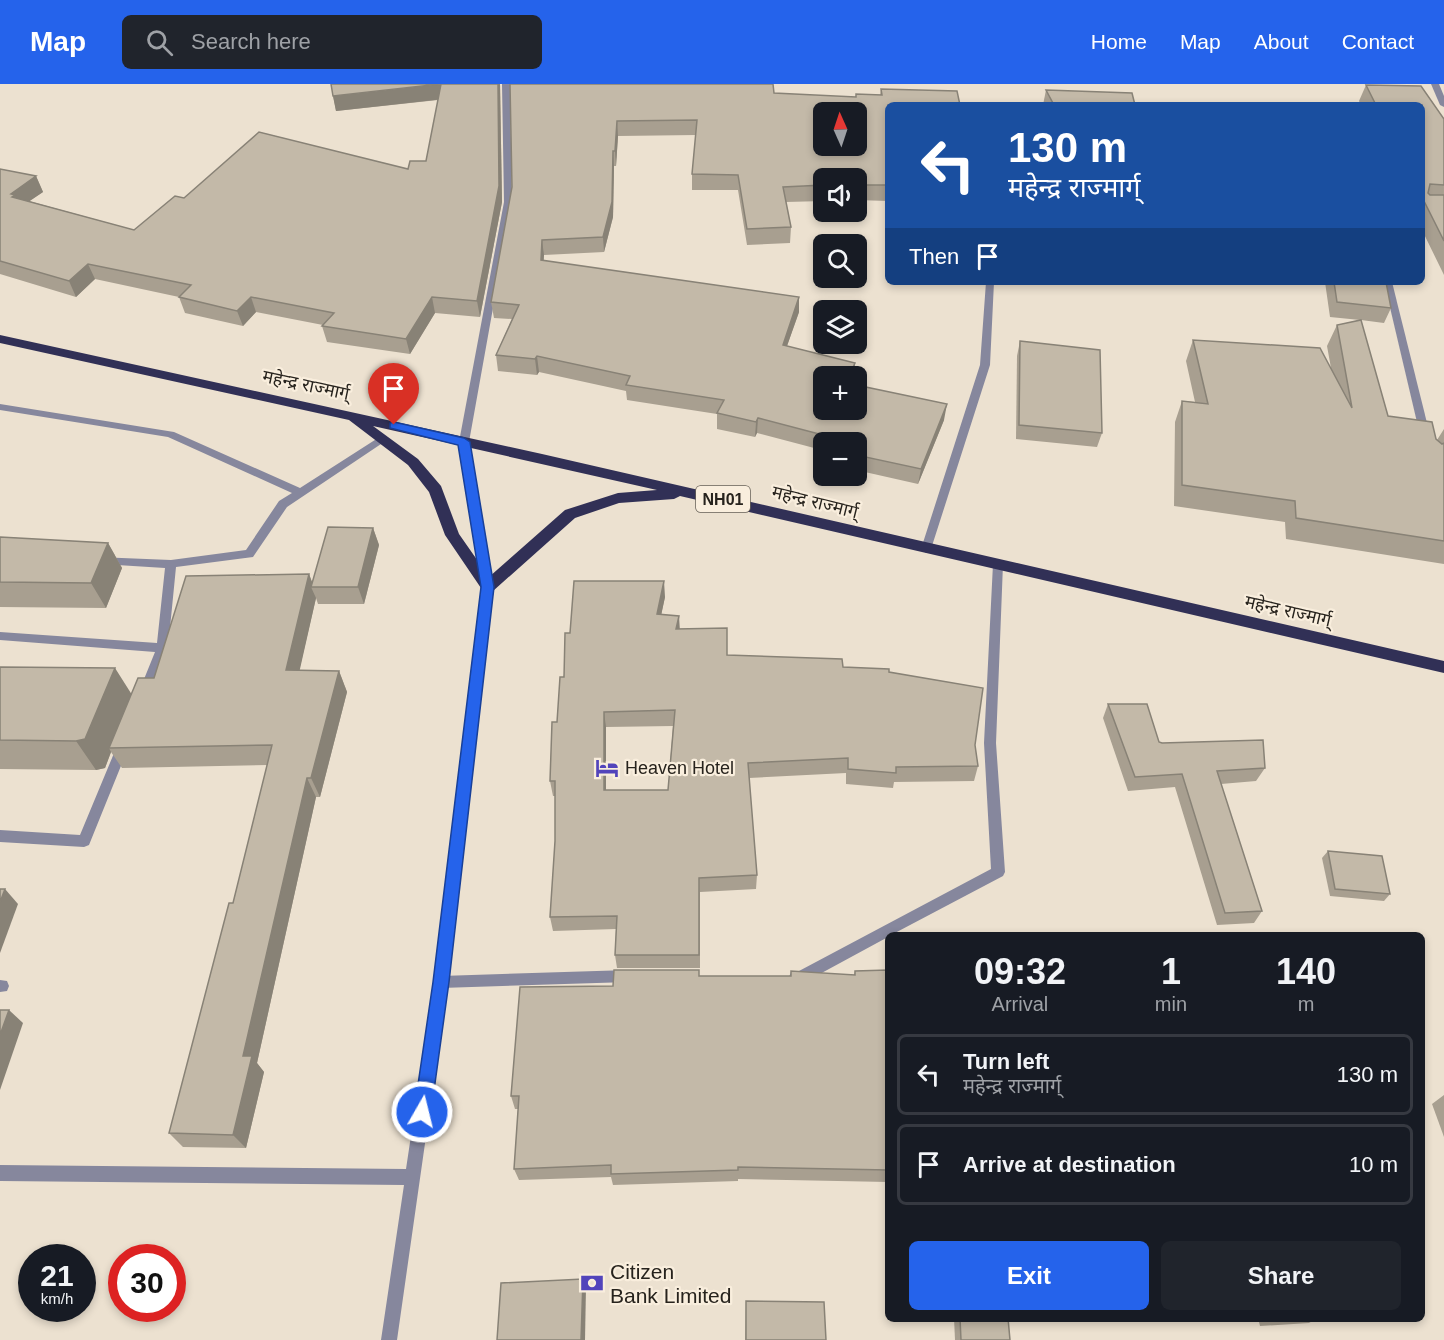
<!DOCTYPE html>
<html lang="en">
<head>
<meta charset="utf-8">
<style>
  body { margin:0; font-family:Helvetica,"Noto Sans Devanagari",sans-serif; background:#20242c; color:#f1f3f6; height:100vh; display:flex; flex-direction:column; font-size:22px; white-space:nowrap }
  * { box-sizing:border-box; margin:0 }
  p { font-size:20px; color:#9ea1a6 }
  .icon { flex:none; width:33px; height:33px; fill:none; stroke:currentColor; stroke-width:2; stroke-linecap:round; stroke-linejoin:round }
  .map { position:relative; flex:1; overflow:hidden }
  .drawer { position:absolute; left:885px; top:848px; width:540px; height:390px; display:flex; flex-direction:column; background:#171b24; border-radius:9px; box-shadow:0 3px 9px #0003 }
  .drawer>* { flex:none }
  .top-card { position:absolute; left:885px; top:18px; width:540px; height:183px; border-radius:9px; box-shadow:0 3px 9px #0003; background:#1a4fa0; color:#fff; overflow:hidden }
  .needle { width:39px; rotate:357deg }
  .tools { position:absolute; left:813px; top:18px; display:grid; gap:12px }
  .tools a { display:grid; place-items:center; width:54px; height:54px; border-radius:9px; background:#171b24; box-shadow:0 3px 9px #0003; font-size:30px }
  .speed { position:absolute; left:18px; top:1160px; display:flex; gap:12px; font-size:30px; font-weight:700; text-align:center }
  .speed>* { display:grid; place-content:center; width:78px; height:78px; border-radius:50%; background:#171b24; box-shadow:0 3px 9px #0003; line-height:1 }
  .speed small { font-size:15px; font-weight:400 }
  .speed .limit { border:9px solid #d22; background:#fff; color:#111 }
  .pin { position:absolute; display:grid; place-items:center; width:51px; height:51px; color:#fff; margin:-62px -26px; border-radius:50% 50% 50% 0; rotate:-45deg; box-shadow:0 0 6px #0007 }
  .pin .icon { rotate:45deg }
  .me { position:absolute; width:66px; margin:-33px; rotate:8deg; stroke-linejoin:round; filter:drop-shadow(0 0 4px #0008) }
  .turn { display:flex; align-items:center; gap:21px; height:126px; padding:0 24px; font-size:27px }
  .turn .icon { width:78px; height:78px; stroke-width:2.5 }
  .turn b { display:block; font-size:42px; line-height:51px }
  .then { display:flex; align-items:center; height:57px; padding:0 24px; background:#0003; gap:12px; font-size:22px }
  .eta { display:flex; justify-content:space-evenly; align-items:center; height:102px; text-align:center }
  .eta b { font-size:36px; font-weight:800; line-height:42px }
  .cta { display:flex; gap:12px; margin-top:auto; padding:12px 24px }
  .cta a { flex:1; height:69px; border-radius:9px; background:#2563eb; color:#fff; font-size:24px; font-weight:800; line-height:69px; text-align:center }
  .cta a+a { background:#20242c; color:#f1f3f6 }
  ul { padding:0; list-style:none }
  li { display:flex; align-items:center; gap:18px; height:81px; margin:0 12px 9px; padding:0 12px; border:3px solid #363941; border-radius:9px }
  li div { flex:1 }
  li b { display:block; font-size:22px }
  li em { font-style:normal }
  header { display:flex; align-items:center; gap:36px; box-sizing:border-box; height:84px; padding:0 30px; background:#2563eb; color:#fff }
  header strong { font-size:28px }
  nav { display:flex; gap:33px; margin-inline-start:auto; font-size:21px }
  .search { width:420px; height:54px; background:#20242c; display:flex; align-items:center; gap:15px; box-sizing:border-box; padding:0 21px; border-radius:9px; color:#9ea1a6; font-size:22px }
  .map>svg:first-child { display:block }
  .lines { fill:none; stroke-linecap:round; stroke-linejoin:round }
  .service { fill:#86879d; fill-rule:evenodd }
  .minor { fill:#86879d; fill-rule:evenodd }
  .trunk { fill:#313056; fill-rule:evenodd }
  .wall { fill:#a89f90; fill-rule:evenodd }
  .shaded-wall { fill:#888276 }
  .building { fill:#c3b9a8; stroke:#888276; stroke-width:1.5; fill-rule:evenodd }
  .route { fill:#2563eb; stroke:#184099; stroke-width:1.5 }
  .labels { text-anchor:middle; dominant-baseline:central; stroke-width:4.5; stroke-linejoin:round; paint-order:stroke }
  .shield { fill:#f9eedd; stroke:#666057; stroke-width:1.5 }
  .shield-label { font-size:16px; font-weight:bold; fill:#27231d }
  .street-label { font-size:18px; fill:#27231d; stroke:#f9eedd }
  .poi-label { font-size:18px; fill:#27231d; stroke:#f9eedd; text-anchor:start }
  .near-poi-label { font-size:21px; fill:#27231d; stroke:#f9eedd; text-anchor:start }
</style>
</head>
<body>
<header>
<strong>Map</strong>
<div class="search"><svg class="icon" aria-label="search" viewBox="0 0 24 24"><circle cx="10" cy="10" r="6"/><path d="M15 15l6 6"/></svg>Search here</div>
<nav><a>Home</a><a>Map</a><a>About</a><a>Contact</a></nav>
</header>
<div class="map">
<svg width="1444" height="1256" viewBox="0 0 1444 1256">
  <rect width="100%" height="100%" fill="#ece1d0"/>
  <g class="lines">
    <g class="service">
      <path d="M 0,320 L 174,348 L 300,404 L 378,354 L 382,353 L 387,356 L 287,423 L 253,473 L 176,483 L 168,564 L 150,610 L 148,613 L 140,613 L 138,610 L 155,568 L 0,556 L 0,548 L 157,559 L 165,484 L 101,480 L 96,476 L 97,473 L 171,476 L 246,466 L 279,417 L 292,409 L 168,353 L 0,326 Z"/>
      <path d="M 998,476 L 1003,480 L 996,659 L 1005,788 L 1003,792 L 893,850 L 888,850 L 888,853 L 805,898 L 800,899 L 791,898 L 789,893 L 791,888 L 799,887 L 991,785 L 984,659 L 993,480 Z"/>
      <path d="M 123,657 L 127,658 L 129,662 L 89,761 L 84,763 L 0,758 L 0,746 L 80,751 L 117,662 L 119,658 Z"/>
      <path d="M 629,886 L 634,887 L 636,892 L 634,897 L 629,898 L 441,904 L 436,903 L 434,898 L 436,893 L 441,892 Z"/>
      <path d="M 0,896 L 7,897 L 9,902 L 7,907 L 0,908 Z"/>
    </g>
    <g class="minor">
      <path d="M 502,0 L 510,0 L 512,118 L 469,358 L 494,503 L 448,898 L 397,1256 L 381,1256 L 404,1101 L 0,1097 L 0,1081 L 406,1085 L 434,898 L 482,503 L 459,358 L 504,118 Z"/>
      <path d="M 1431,0 L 1439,0 L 1444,12 L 1444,23 L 1440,21 Z"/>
      <path d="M 986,198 L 994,198 L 990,281 L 931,465 L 926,469 L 921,465 L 980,281 Z"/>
      <path d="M 1384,198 L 1392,198 L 1430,351 L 1429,353 L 1425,354 L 1420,351 Z"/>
    </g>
    <path class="trunk" d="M 0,251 L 542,370 L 1444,577 L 1444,589 L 680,412 L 674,415 L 619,419 L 575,434 L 493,507 L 483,507 L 445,451 L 429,408 L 408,381 L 349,336 L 0,259 ZM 373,342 L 657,406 L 618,409 L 565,426 L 489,493 L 459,450 L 441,402 L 418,375 Z"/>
  </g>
  <g class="wall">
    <path d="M 500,0 L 502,118 L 480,233 L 435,229 L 410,270 L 327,258 L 322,242 L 323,241 L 256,228 L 243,242 L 185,229 L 179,213 L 95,195 L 76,213 L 0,190 L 0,85 L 36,92 L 43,108 L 29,117 L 134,146 L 184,114 L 408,85 L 426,77 L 438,16 L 336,27 L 333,12 Z"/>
    <path d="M 510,0 L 855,13 L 880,11 L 881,5 L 888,21 L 888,117 L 856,116 L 856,94 L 824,94 L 824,117 L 786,118 L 791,143 L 790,159 L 747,161 L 738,106 L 692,106 L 692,90 L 696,51 L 618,52 L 616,82 L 614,82 L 613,133 L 604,168 L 544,171 L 543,176 L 799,228 L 787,262 L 855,279 L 854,292 L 824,292 L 944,336 L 918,400 L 856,386 L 856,358 L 824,358 L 824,379 L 817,378 L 818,365 L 757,349 L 755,353 L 717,345 L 717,330 L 627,316 L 626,307 L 539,288 L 537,291 L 498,287 L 496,271 L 512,235 L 494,234 L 491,218 L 512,103 Z"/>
    <path d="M 1366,1 L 1421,2 L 1444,35 L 1444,191 L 1422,146 L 1422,21 L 1361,21 L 1359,17 Z"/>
    <path d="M 1046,6 L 1135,21 L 1043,21 Z"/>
    <path d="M 1325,198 L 1386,198 L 1391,224 L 1384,239 L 1361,236 L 1388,332 L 1437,356 L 1444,345 L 1444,480 L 1286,455 L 1285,438 L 1174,422 L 1175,338 L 1182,317 L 1195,318 L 1186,277 L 1193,256 L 1331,284 L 1327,262 L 1337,241 L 1360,236 L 1330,233 Z"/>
    <path d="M 1020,257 L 1102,349 L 1097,363 L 1016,355 L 1017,272 Z"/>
    <path d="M 373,444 L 379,461 L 364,520 L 318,520 L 316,514 L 299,587 L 339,587 L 347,608 L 320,713 L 316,713 L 257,979 L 264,988 L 246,1064 L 183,1063 L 169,1049 L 233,819 L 267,681 L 122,684 L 111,668 L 105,684 L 96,686 L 0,685 L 0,583 L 131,610 L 309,490 L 312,499 Z"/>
    <path d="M 0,453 L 108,459 L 122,484 L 106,524 L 0,523 Z"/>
    <path d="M 665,513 L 661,531 L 679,532 L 679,545 L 727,571 L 843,583 L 889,588 L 975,661 L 978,682 L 974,697 L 894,698 L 893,704 L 846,700 L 846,689 L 749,694 L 757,791 L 756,805 L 700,808 L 700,884 L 617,884 L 615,871 L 616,845 L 553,847 L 550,833 L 555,757 L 555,712 L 553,712 L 550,697 L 557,638 L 570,549 ZM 673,642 L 668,706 L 606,706 L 606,643 Z"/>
    <path d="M 1108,620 L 1159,658 L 1265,684 L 1256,697 L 1221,700 L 1262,827 L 1254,839 L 1217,841 L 1175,703 L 1128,707 L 1103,634 Z"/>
    <path d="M 1328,767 L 1390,810 L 1384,817 L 1330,812 L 1322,774 Z"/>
    <path d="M 888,886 L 888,1098 L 738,1095 L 738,1097 L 613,1101 L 611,1093 L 519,1096 L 514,1085 L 518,1025 L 515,1025 L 511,1012 L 613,902 L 699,892 L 790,892 L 854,891 L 855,887 Z"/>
    <path d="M 1444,1011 L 1444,1053 L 1432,1020 Z"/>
    <path d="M 746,1217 L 826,1256 L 745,1256 Z"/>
    <path d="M 954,1234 L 1008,1234 L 1010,1256 L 955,1256 Z"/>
    <path d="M 1258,1234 L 1317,1234 L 1309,1239 L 1260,1242 Z"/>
  </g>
  <g class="shaded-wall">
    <path d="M 441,0 L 444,15 L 336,27 L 333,12 Z"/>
    <path d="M 498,0 L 500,0 L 502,118 L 480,233 L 477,217 Z"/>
    <path d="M 617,37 L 618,52 L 616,82 L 615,67 Z"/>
    <path d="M 613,67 L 614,82 L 613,133 L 604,168 L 603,153 Z"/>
    <path d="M 36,92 L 43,108 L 21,123 L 11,110 Z"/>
    <path d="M 542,156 L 544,171 L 543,192 L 541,176 Z"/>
    <path d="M 88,180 L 95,195 L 76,213 L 69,197 Z"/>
    <path d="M 251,213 L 256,228 L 243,242 L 237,227 Z"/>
    <path d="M 432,213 L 435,229 L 410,270 L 406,255 Z"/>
    <path d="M 799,213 L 799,228 L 782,276 L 783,261 Z"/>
    <path d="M 537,272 L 539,288 L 537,291 L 535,275 Z"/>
    <path d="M 855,279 L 854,292 L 849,292 Z"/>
    <path d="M 947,320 L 944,336 L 918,400 L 921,385 Z"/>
    <path d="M 758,334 L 757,349 L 755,353 L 756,338 Z"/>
    <path d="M 373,444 L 379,461 L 364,520 L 358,503 Z"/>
    <path d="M 108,459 L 122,484 L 106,524 L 91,499 Z"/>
    <path d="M 309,490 L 314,503 L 311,503 L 316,514 L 295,607 L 286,586 Z"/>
    <path d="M 664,497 L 665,513 L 658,546 L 657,530 Z"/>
    <path d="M 679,532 L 680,548 L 676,545 Z"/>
    <path d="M 115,584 L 134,614 L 109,664 L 111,668 L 105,684 L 96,686 L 76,657 Z"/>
    <path d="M 339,587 L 347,608 L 320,713 L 311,694 Z"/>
    <path d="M 604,628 L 606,643 L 606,721 L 604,706 Z"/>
    <path d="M 307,694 L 316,713 L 257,979 L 264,988 L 246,1064 L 233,1051 L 243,972 Z"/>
    <path d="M 5,805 L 18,820 L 0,869 L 0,818 Z"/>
    <path d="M 9,926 L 23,939 L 0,1006 L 0,951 Z"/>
    <path d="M 583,1195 L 586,1203 L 585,1256 L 581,1256 Z"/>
  </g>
  <g class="building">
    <path d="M 331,0 L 440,0 L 333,12 Z"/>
    <path d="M 441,0 L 498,0 L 499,102 L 477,217 L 432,213 L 406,255 L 322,242 L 334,229 L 251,213 L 237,227 L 179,213 L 191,201 L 88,180 L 69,197 L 0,177 L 0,85 L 36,92 L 11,110 L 15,111 L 12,113 L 134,146 L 175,112 L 184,114 L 259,48 L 408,85 L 410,77 L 426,77 Z"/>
    <path d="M 510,0 L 773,0 L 774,9 L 856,13 L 856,10 L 882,11 L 881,5 L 957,7 L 960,21 L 888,21 L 888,101 L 856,101 L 856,94 L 824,94 L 824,101 L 783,103 L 791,143 L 747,145 L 738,91 L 692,90 L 697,36 L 617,37 L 615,67 L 613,67 L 612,118 L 603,153 L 542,156 L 541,176 L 799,213 L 783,261 L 855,279 L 849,292 L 824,292 L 824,326 L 856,326 L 856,301 L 947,320 L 921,385 L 856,371 L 856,358 L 824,358 L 824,363 L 818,362 L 823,351 L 758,334 L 756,338 L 717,329 L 724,316 L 626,301 L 630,292 L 537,272 L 535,275 L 496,271 L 519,221 L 491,218 L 512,103 ZM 824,28 L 856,28 L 856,62 L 824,62 Z"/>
    <path d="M 1366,1 L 1421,2 L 1444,35 L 1444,101 L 1430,100 L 1428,109 L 1430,111 L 1444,111 L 1444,157 L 1422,113 L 1422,21 L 1376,21 Z"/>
    <path d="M 1046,6 L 1132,9 L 1135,21 L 1054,21 Z"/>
    <path d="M 1334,198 L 1386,198 L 1391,224 L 1337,218 Z"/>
    <path d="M 1361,236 L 1388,332 L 1432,338 L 1436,355 L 1442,360 L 1444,359 L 1444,457 L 1296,434 L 1295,417 L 1182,401 L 1182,317 L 1208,320 L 1193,256 L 1320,264 L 1352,324 L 1337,241 Z"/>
    <path d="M 1020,257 L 1100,266 L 1102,349 L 1019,341 Z"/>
    <path d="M 328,443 L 373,444 L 358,503 L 311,503 Z"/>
    <path d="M 0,453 L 108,459 L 91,499 L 0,498 Z"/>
    <path d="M 309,490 L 286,586 L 339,587 L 311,694 L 307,694 L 243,972 L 252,972 L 233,1051 L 169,1049 L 229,819 L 233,819 L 272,661 L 109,664 L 138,594 L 154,594 L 186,492 Z"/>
    <path d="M 574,497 L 664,497 L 657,530 L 679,532 L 676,545 L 727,544 L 727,571 L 842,575 L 843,583 L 889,585 L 889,588 L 983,604 L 975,661 L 978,682 L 896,683 L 896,689 L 848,685 L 848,674 L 748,679 L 757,791 L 699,794 L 699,871 L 615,871 L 617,832 L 550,833 L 555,757 L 555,697 L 550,697 L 552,638 L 557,638 L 560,593 L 564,593 L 565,549 L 570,549 ZM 675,626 L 668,706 L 604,706 L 604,628 Z"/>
    <path d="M 0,583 L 115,584 L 85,655 L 76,657 L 0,656 Z"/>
    <path d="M 1108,620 L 1147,620 L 1159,658 L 1162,659 L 1263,656 L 1265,684 L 1217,687 L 1262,827 L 1225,829 L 1182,690 L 1135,693 Z"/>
    <path d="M 1328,767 L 1382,772 L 1390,810 L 1335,805 Z"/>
    <path d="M 0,805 L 5,805 L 0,818 Z"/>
    <path d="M 1348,849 L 1349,850 L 1294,850 Z"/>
    <path d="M 614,886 L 699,886 L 699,892 L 791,892 L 791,887 L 855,891 L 855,887 L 888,886 L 888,1086 L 738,1083 L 738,1086 L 611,1090 L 611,1081 L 514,1085 L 519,1012 L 511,1012 L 520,903 L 613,902 Z"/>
    <path d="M 0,926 L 9,926 L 0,951 Z"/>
    <path d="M 583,1195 L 581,1256 L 497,1256 L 501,1199 Z"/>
    <path d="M 746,1217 L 824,1218 L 826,1256 L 746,1256 Z"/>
    <path d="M 960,1234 L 1008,1234 L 1010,1256 L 961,1256 Z"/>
  </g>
  <path class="route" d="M 394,338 L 464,354 L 470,358 L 494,503 L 449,898 L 431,1028 L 428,1034 L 422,1036 L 416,1034 L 414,1028 L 433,898 L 481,503 L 458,361 L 390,344 L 390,339 Z"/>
  <defs>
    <g id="hotel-bare" transform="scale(1.8)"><path d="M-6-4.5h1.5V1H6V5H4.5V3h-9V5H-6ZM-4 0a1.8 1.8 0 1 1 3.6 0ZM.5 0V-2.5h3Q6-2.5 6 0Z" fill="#5244bb" stroke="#f9eedd" stroke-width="2.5" paint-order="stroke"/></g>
    <g id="bank-bare" transform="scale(1.8)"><path d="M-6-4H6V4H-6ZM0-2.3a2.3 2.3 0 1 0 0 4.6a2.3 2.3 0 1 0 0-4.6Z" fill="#5244bb" stroke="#f9eedd" stroke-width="2.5" paint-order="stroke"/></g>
  </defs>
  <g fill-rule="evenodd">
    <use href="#hotel-bare" x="607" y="684"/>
    <use href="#bank-bare" x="592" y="1199"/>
  </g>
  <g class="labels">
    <rect class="shield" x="696" y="402" width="54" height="26" rx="4.5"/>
    <g class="shield-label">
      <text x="723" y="415">NH01</text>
    </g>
    <g class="street-label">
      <text transform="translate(306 301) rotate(12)">महेन्द्र राज्मार्ग्</text>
      <text transform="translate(815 418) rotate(14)">महेन्द्र राज्मार्ग्</text>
      <text transform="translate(1288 527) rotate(13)">महेन्द्र राज्मार्ग्</text>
    </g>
    <g class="poi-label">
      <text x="625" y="684">Heaven Hotel</text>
    </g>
    <g class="near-poi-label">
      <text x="610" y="1187">Citizen<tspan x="610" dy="24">Bank Limited</tspan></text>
    </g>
  </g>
</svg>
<div class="tools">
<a><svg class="needle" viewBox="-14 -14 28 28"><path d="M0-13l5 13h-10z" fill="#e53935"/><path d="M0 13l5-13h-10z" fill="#9ea1a6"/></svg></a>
<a><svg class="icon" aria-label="sound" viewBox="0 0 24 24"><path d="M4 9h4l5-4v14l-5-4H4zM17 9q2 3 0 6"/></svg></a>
<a><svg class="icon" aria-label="search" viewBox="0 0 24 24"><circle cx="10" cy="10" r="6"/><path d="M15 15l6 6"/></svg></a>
<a><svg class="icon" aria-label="layers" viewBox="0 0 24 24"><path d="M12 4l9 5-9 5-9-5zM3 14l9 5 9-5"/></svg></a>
<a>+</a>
<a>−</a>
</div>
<div class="speed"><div>21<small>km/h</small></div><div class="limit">30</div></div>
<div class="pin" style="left:394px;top:341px;background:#d93025"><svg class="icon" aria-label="arrive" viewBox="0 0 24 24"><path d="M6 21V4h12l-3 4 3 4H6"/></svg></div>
<svg class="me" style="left:422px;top:1028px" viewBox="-20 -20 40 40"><circle r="17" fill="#2563eb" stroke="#fff" stroke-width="3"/><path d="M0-11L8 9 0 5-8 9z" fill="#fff"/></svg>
<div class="top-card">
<div class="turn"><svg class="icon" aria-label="left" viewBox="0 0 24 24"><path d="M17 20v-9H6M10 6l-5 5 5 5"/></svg><div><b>130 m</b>महेन्द्र राज्मार्ग्</div></div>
<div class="then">Then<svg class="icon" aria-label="arrive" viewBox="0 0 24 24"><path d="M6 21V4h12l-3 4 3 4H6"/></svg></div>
</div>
<section class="drawer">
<div class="eta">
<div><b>09:32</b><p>Arrival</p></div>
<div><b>1</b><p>min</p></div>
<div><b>140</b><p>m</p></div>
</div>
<ul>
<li><svg class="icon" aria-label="left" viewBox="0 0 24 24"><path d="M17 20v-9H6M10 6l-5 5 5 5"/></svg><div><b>Turn left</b><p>महेन्द्र राज्मार्ग्</p></div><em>130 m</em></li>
<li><svg class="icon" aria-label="arrive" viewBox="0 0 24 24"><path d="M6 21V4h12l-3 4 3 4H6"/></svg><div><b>Arrive at destination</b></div><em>10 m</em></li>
</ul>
<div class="cta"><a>Exit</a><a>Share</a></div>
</section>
</div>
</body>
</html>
